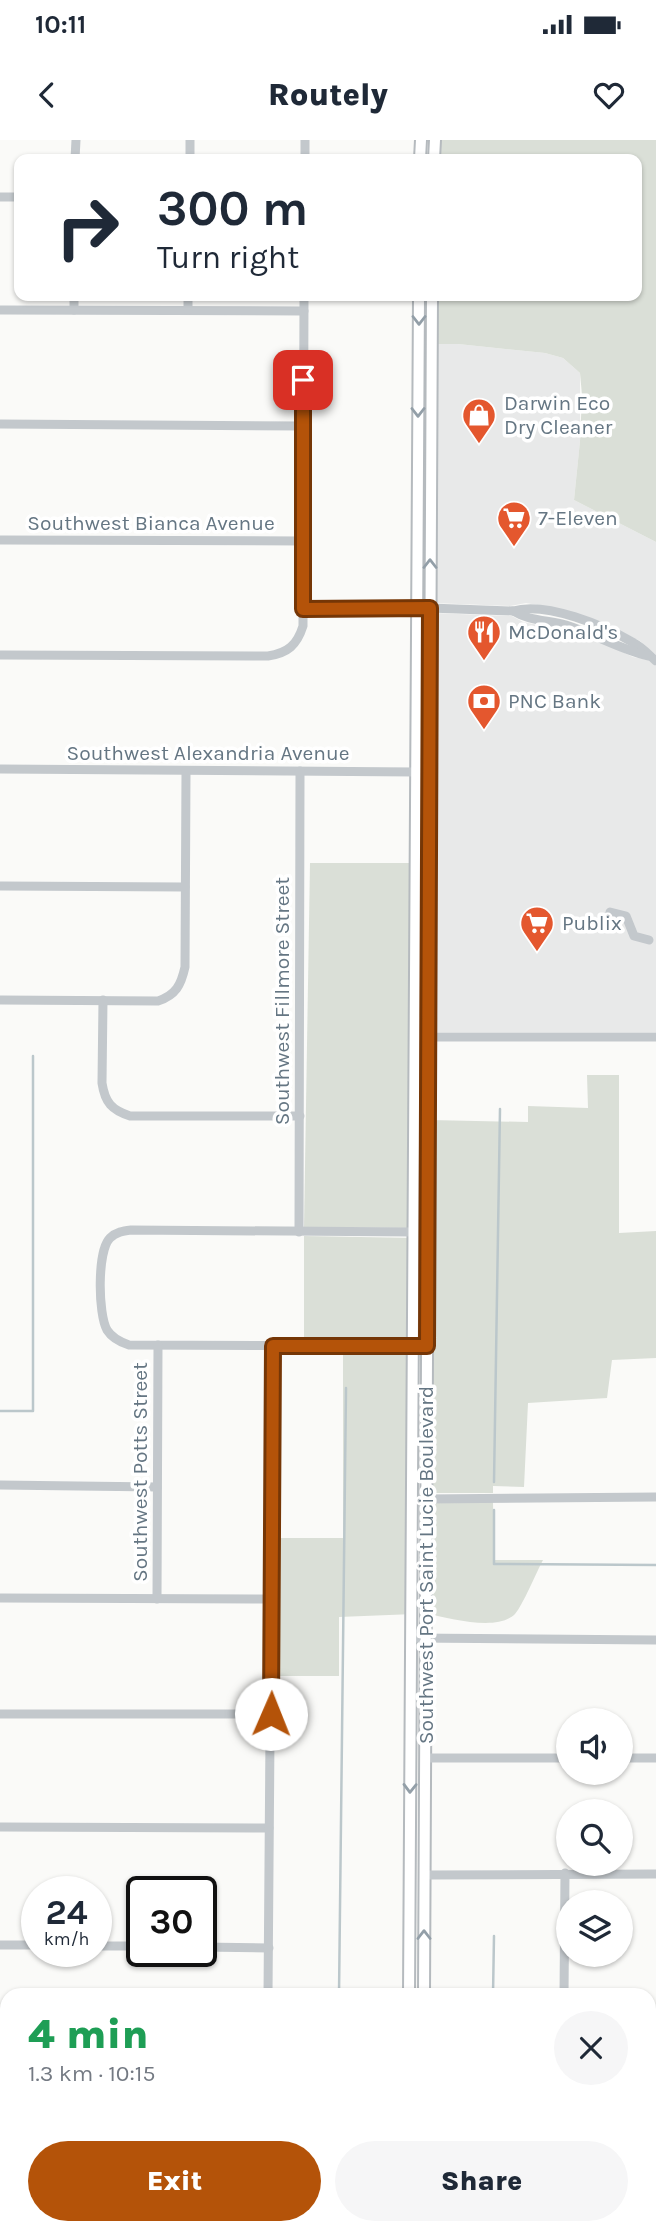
<!DOCTYPE html>
<html lang="en">
<head>
<meta charset="utf-8">
<style>
  body { margin:0; font-family:Karla,sans-serif; background:#f6f6f7; color:#1f2937; height:100vh; display:flex; flex-direction:column; font-size:26px; white-space:nowrap }
  * { box-sizing:border-box; margin:0 }
  p { font-size:23px; color:#747a83 }
  .icon { flex:none; width:38px; height:38px; fill:none; stroke:currentColor; stroke-width:2; stroke-linecap:round; stroke-linejoin:round }
  .map { position:relative; flex:1; overflow:hidden }
  .sheet { position:absolute; left:0px; top:1848px; width:656px; height:247px; display:flex; flex-direction:column; background:#fff; border-radius:21px 21px 0 0; box-shadow:0 2px 5px #0004 }
  .sheet>* { flex:none }
  .top-card { position:absolute; left:14px; top:14px; width:628px; height:147px; border-radius:14px; box-shadow:0 2px 5px #0004; background:#fff; color:#1f2937; overflow:hidden }
  .tools { position:absolute; left:556px; top:1568px; display:grid; gap:14px }
  .tools a { display:grid; place-items:center; width:77px; height:77px; border-radius:50%; background:#fff; box-shadow:0 2px 5px #0004; font-size:35px }
  .speed { position:absolute; left:21px; top:1736px; display:flex; gap:14px; font-size:35px; font-weight:700; text-align:center }
  .speed>* { display:grid; place-content:center; width:91px; height:91px; border-radius:50%; background:#fff; box-shadow:0 2px 5px #0004; line-height:1 }
  .speed small { font-size:18px; font-weight:400 }
  .speed .limit { border:4px solid #111; border-radius:10px; background:#fff; color:#111 }
  .pin { position:absolute; display:grid; place-items:center; width:60px; height:60px; color:#fff; margin:-30px; border-radius:14px; box-shadow:0 4px 10px #0006 }
  .me { position:absolute; width:77px; margin:-38px; rotate:1deg; stroke-linejoin:round; filter:drop-shadow(0 0 5px #0008) }
  .turn { display:flex; align-items:center; gap:24px; height:147px; padding:0 28px; font-size:32px }
  .turn .icon { width:91px; height:91px; stroke-width:2.5 }
  .turn b { display:block; font-size:49px; line-height:60px }
  .round { display:grid; place-items:center; flex:none; width:74px; height:74px; border-radius:37px; background:#f6f6f7 }
  .headline { display:flex; align-items:center; justify-content:space-between; height:119px; padding:0 28px }
  h1 { font-size:42px; font-weight:800; line-height:52px; color:#1e9e55 }
  .button { display:flex; gap:14px; margin-top:auto; padding:14px 28px }
  .button a { flex:1; height:80px; border-radius:42px; background:#b45309; color:#fff; font-size:28px; font-weight:800; line-height:80px; text-align:center }
  .button a+a { background:#f6f6f7; color:#1f2937 }
  .status { display:flex; justify-content:space-between; align-items:center; height:49px; padding:0 35px; background:#fff; direction:ltr }
  .status svg { height:19px; fill:currentColor }
  header { display:flex; justify-content:space-between; align-items:center; height:91px; padding:0 28px; background:#fff; font-size:32px; font-weight:800 }
  .map>svg:first-child { display:block }
  .built { fill:#e8e9e9 }
  .green { fill:#dadfd7 }
  .lines { fill:none; stroke-linecap:round; stroke-linejoin:round }
  .stream { stroke:#bbc7cb; stroke-width:2.5 }
  .major-casing { stroke:#b5babe; stroke-width:14 }
  .minor { stroke:#c3c8cc; stroke-width:9 }
  .major { stroke:#fff; stroke-width:10 }
  .oneway { stroke:#939fa8 }
  .route-casing { stroke:#753606; stroke-width:18 }
  .route { stroke:#b45309; stroke-width:12 }
  .labels { text-anchor:middle; dominant-baseline:central; stroke-width:7; stroke-linejoin:round; paint-order:stroke }
  .poi-label { font-size:21px; fill:#657683; stroke:#fff; text-anchor:start }
  .street-label { font-size:21px; fill:#657683; stroke:#fff }
</style>
</head>
<body>
<div class="status"><b>10:11</b><svg viewBox="0 0 49 12"><path d="M0 12V9h3v3zM5 12V6h3v6zM10 12V3h3v9zM15 12V0h3v12zM26 1h20v11H26zM47 4h2v5h-2z"/></svg></div>
<header><svg class="icon" aria-label="back" viewBox="0 0 24 24"><path d="M15 5l-7 7 7 7"/></svg>Routely<svg class="icon" aria-label="heart" viewBox="0 0 24 24"><path d="M12 20l-8-8c-3-5 5-10 8-4 3-6 11-1 8 4z"/></svg></header>
<div class="map">
<svg width="656" height="2094" viewBox="0 0 656 2094">
  <rect width="100%" height="100%" fill="#fafaf8"/>
  <g class="built">
    <path d="M 437,204 L 458,204 L 545,213 L 563,218 L 580,233 L 580,301 L 574,360 L 656,402 L 656,515 L 640,501 L 610,486 L 555,468 L 526,463 L 510,466 L 434,463 Z"/>
    <path d="M 433,473 L 512,476 L 523,482 L 564,490 L 602,502 L 633,517 L 648,520 L 656,526 L 656,892 L 428,892 Z"/>
  </g>
  <g class="green">
    <path d="M 440,0 L 656,0 L 656,402 L 574,360 L 580,301 L 582,255 L 580,233 L 563,218 L 545,213 L 458,204 L 437,204 L 437,156 L 637,156 L 637,19 L 438,19 Z"/>
    <path d="M 310,723 L 417,723 L 416,1088 L 304,1087 Z"/>
    <path d="M 587,935 L 619,935 L 619,1093 L 656,1091 L 656,1218 L 612,1220 L 607,1258 L 528,1263 L 524,1347 L 493,1346 L 493,1353 L 423,1353 L 430,980 L 528,982 L 528,966 L 588,968 Z"/>
    <path d="M 304,1096 L 416,1098 L 415,1201 L 304,1201 Z"/>
    <path d="M 343,1210 L 415,1210 L 414,1474 L 339,1477 L 339,1536 L 276,1536 L 278,1398 L 343,1398 Z"/>
    <path d="M 423,1362 L 493,1362 L 494,1420 L 543,1420 C 536,1433 523,1465 515,1474 C 497,1492 450,1478 428,1474 Z"/>
  </g>
  <g class="lines">
    <g class="stream">
      <path d="M 0,1271 L 33,1271 L 33,916"/>
      <path d="M 494,1342 L 500,969"/>
      <path d="M 494,1370 L 494,1424 L 656,1425"/>
      <path d="M 339,1855 L 346,1248"/>
      <path d="M 493,1855 L 494,1796"/>
      <path d="M 492,2094 L 492,2088"/>
    </g>
    <g class="major-casing">
      <g id="major">
        <path d="M 420,19 L 421,0"/>
        <path d="M 434,19 L 435,0"/>
        <path d="M 409,1855 L 419,156"/>
        <path d="M 424,1855 L 432,156"/>
        <path d="M 409,2088 L 409,2094"/>
        <path d="M 419,2094 L 419,2088"/>
      </g>
    </g>
    <g class="minor">
      <path d="M 75,19 L 76,0"/>
      <path d="M 190,19 L 190,0"/>
      <path d="M 305,19 L 305,0"/>
      <path d="M 0,57 L 19,57"/>
      <path d="M 74,156 L 74,170"/>
      <path d="M 0,170 L 304,171"/>
      <path d="M 188,170 L 188,156"/>
      <path d="M 0,284 L 302,286"/>
      <path d="M 0,400 L 303,401"/>
      <path d="M 303,469 L 430,468 L 513,471 C 546,461 605,486 634,503 C 642,507 649,515 656,521"/>
      <path d="M 513,471 C 529,481 548,480 566,485 C 595,494 621,510 649,516"/>
      <path d="M 0,515 L 268,516 C 288,513 297,505 303,486 L 304,156"/>
      <path d="M 0,629 L 415,632"/>
      <path d="M 0,746 L 185,747"/>
      <path d="M 610,772 L 626,776 L 634,796 L 649,800"/>
      <path d="M 0,860 L 158,861 C 176,855 181,845 185,827 L 186,631"/>
      <path d="M 103,860 L 102,943 C 105,963 112,970 130,976 L 300,976"/>
      <path d="M 415,897 L 656,897"/>
      <path d="M 299,1092 L 300,631"/>
      <path d="M 413,1092 L 131,1090 C 123,1091 116,1092 110,1098 C 97,1111 98,1174 107,1190 C 112,1198 120,1202 129,1205 L 427,1206"/>
      <path d="M 0,1345 L 157,1347"/>
      <path d="M 426,1359 L 656,1357"/>
      <path d="M 0,1458 L 272,1459"/>
      <path d="M 157,1459 L 158,1205"/>
      <path d="M 412,1498 L 656,1500"/>
      <path d="M 0,1574 L 271,1574"/>
      <path d="M 426,1618 L 569,1618"/>
      <path d="M 621,1618 L 656,1618"/>
      <path d="M 0,1687 L 269,1688"/>
      <path d="M 425,1735 L 656,1734"/>
      <path d="M 0,1805 L 37,1805"/>
      <path d="M 96,1806 L 142,1806"/>
      <path d="M 201,1807 L 269,1808"/>
      <path d="M 268,1855 L 273,1206"/>
      <path d="M 564,1855 L 565,1733"/>
      <path d="M 0,1920 L 7,1920"/>
      <path d="M 0,2040 L 7,2040"/>
      <path d="M 562,2094 L 562,2088"/>
    </g>
    <use href="#major" class="major"/>
  </g>
  <defs><path id="oneway-chevron" d="M-2-3.5L2.5 0L-2 3.5" fill="none" stroke-width="1.6" stroke-linecap="round" stroke-linejoin="round" transform="scale(1.75)"/></defs>
  <g class="oneway">
    <use href="#oneway-chevron" transform="translate(419 180) rotate(90)"/>
    <use href="#oneway-chevron" transform="translate(418 272) rotate(90)"/>
    <use href="#oneway-chevron" transform="translate(430 424) rotate(-90)"/>
    <use href="#oneway-chevron" transform="translate(410 1648) rotate(91)"/>
    <use href="#oneway-chevron" transform="translate(424 1795) rotate(-90)"/>
  </g>
  <g class="lines">
    <g class="route-casing">
      <path id="route" d="M 271,1574 L 273,1206 L 427,1206 L 430,468 L 303,469 L 303,240"/>
    </g>
    <use href="#route" class="route"/>
  </g>
  <defs>
    <g id="shop-pin" transform="scale(1.75)"><path d="M0 17L-7.5 6A9.5 9.5 0 1 1 7.5 6Z" fill="#e4572e" stroke="#fff"/><path d="M-5-2.5h2.3a2.7 3.5 0 0 1 5.4 0H5L5.5 6h-11ZM-1.5-2.5h3a1.5 2.3 0 0 0-3 0Z" fill="#fff"/></g>
    <g id="supermarket-pin" transform="scale(1.75)"><path d="M0 17L-7.5 6A9.5 9.5 0 1 1 7.5 6Z" fill="#e4572e" stroke="#fff"/><path d="M-6-5.5h2.5l.6 2H6L4.5 2H-2.5L-4.4-4H-6ZM-1.5 3.2a1.3 1.3 0 1 0 .1 0ZM3 3.2a1.3 1.3 0 1 0 .1 0Z" fill="#fff"/></g>
    <g id="restaurant-pin" transform="scale(1.75)"><path d="M0 17L-7.5 6A9.5 9.5 0 1 1 7.5 6Z" fill="#e4572e" stroke="#fff"/><path d="M-5-6h1v4h1v-4h1v4h1v-4h1v5L-1.5 .5V6h-2V.5L-5-1ZM5-6V6H3V1.5H1.5Q1.5-4 5-6Z" fill="#fff"/></g>
    <g id="bank-pin" transform="scale(1.75)"><path d="M0 17L-7.5 6A9.5 9.5 0 1 1 7.5 6Z" fill="#e4572e" stroke="#fff"/><path d="M-6-4H6V4H-6ZM0-2.3a2.3 2.3 0 1 0 0 4.6a2.3 2.3 0 1 0 0-4.6Z" fill="#fff"/></g>
  </defs>
  <g fill-rule="evenodd">
    <use href="#shop-pin" x="479" y="275"/>
    <use href="#supermarket-pin" x="514" y="378"/>
    <use href="#restaurant-pin" x="484" y="492"/>
    <use href="#bank-pin" x="484" y="561"/>
    <use href="#supermarket-pin" x="537" y="783"/>
  </g>
  <g class="labels">
    <g class="poi-label">
      <text x="504" y="263">Darwin Eco<tspan x="504" dy="24">Dry Cleaner</tspan></text>
      <text x="538" y="378">7-Eleven</text>
      <text x="508" y="492">McDonald's</text>
      <text x="508" y="561">PNC Bank</text>
      <text x="562" y="783">Publix</text>
    </g>
    <g class="street-label">
      <text x="151" y="383">Southwest Bianca Avenue</text>
      <text x="208" y="613">Southwest Alexandria Avenue</text>
      <text transform="translate(282 861) rotate(-90)">Southwest Fillmore Street</text>
      <text transform="translate(140 1332) rotate(-90)">Southwest Potts Street</text>
      <text transform="translate(426 1425) rotate(-90)">Southwest Port Saint Lucie Boulevard</text>
    </g>
  </g>
</svg>
<div class="tools">
<a><svg class="icon" aria-label="sound" viewBox="0 0 24 24"><path d="M4 9h4l5-4v14l-5-4H4zM17 9q2 3 0 6"/></svg></a>
<a><svg class="icon" aria-label="search" viewBox="0 0 24 24"><circle cx="10" cy="10" r="6"/><path d="M15 15l6 6"/></svg></a>
<a><svg class="icon" aria-label="layers" viewBox="0 0 24 24"><path d="M12 4l9 5-9 5-9-5zM3 14l9 5 9-5"/></svg></a>
</div>
<div class="speed"><div>24<small>km/h</small></div><div class="limit">30</div></div>
<div class="pin" style="left:303px;top:240px;background:#d93025"><svg class="icon" aria-label="arrive" viewBox="0 0 24 24"><path d="M6 21V4h12l-3 4 3 4H6"/></svg></div>
<svg class="me" style="left:271px;top:1574px" viewBox="-20 -20 40 40"><circle r="19" fill="#fff"/><path d="M0-13L10 11 0 6-10 11z" fill="#b45309"/></svg>
<div class="top-card">
<div class="turn"><svg class="icon" aria-label="right" viewBox="0 0 24 24"><path d="M7 20v-9h11M14 6l5 5-5 5"/></svg><div><b>300 m</b>Turn right</div></div>
</div>
<section class="sheet">
<div class="headline"><div><h1>4 min</h1><p>1.3 km · 10:15</p></div><a class="round"><svg class="icon" aria-label="close" viewBox="0 0 24 24"><path d="M6 6l12 12M18 6L6 18"/></svg></a></div>
<div class="button"><a>Exit</a><a>Share</a></div>
</section>
</div>
</body>
</html>
